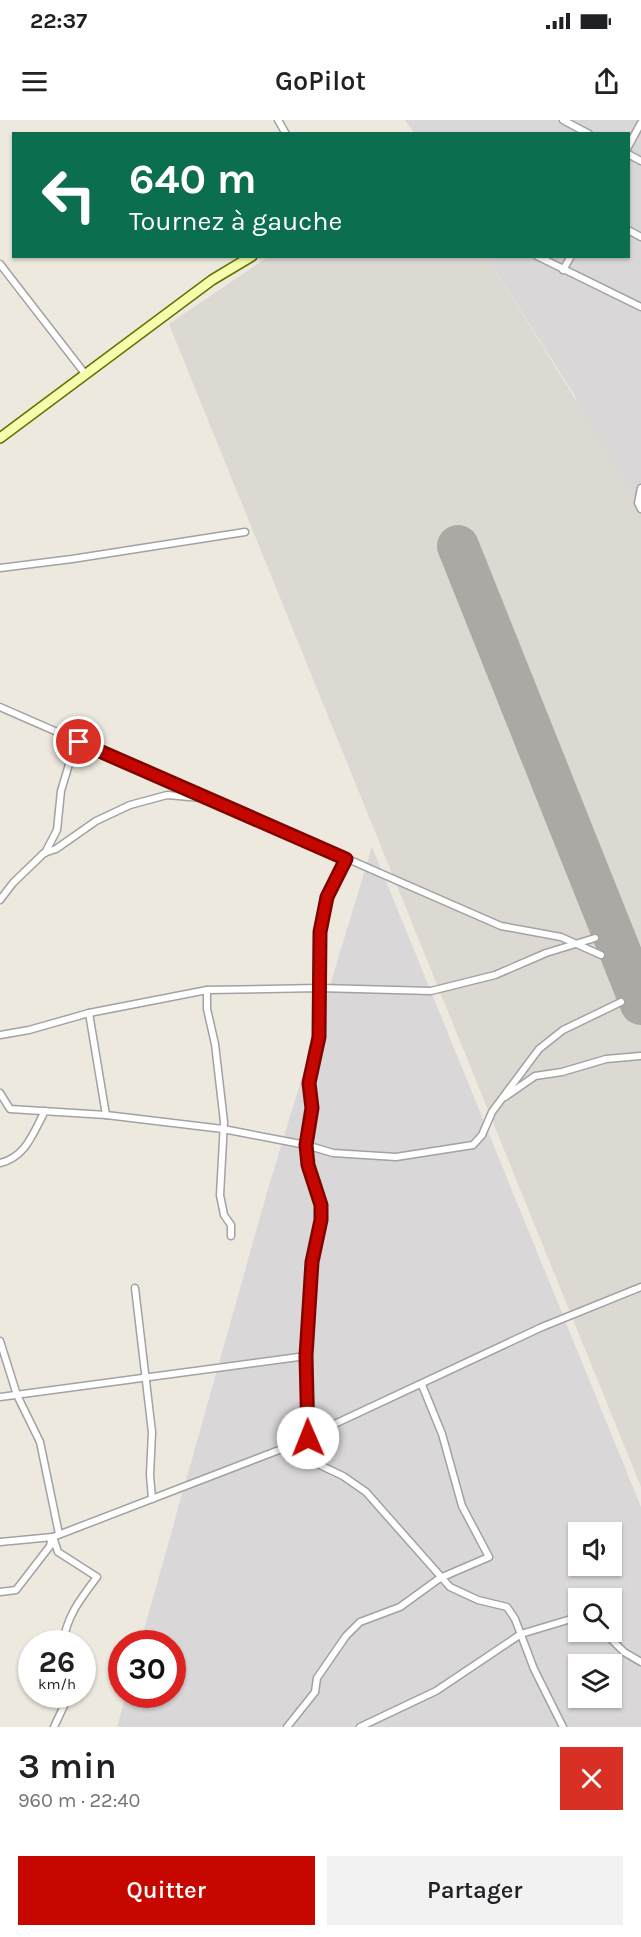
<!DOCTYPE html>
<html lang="fr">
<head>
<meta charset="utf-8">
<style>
  body { margin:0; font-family:Karla,sans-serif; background:#f2f2f2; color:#202124; height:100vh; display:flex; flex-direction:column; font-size:22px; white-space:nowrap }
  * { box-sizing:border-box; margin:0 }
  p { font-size:20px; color:#757577 }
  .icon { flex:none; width:33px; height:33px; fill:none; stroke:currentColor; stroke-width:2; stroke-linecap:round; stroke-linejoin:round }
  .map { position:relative; height:1607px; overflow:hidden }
  .panel { display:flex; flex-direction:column; background:#fff; flex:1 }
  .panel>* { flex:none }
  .guide { position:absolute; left:12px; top:12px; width:618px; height:126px; border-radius:0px; box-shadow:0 2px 4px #0004; background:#0b6e4f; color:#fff; overflow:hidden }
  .buttons { position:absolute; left:568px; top:1402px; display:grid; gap:12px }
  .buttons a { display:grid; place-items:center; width:54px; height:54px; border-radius:0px; background:#fff; box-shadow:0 2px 4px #0004; font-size:30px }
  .speed { position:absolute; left:18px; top:1510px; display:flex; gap:12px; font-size:30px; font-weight:700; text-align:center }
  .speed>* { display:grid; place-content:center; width:78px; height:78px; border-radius:50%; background:#fff; box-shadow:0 2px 4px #0004; line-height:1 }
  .speed small { font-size:15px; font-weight:400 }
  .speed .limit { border:9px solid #d22; background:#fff; color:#111 }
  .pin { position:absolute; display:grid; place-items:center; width:51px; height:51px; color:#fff; margin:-26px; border:3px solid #fff; border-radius:50%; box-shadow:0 2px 6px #0007 }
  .me { position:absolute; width:66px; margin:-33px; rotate:359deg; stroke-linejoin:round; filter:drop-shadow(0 0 4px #0008) }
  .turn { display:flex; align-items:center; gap:21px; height:126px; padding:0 18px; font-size:27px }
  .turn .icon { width:78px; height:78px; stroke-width:2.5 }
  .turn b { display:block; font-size:42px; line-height:51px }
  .round { display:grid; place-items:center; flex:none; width:63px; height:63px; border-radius:0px; background:#f2f2f2 }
  .summary { display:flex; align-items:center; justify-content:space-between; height:102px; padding:0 18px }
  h1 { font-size:36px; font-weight:600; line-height:45px }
  .action { display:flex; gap:12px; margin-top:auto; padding:12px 18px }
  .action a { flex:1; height:69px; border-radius:0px; background:#c50700; color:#fff; font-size:24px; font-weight:600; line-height:69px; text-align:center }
  .action a+a { background:#f2f2f2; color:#202124 }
  .status { display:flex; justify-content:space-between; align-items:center; height:42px; padding:0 30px; background:#fff; direction:ltr }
  .status svg { height:16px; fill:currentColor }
  header { display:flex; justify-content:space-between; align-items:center; height:78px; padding:0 18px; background:#fff; font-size:27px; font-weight:600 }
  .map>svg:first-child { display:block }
  .residential { fill:#d9d7d7; fill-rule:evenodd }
  .airport { fill:#dbd9d1 }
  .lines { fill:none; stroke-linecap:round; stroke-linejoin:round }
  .runway { stroke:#aba9a4; stroke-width:42 }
  .street-casing { stroke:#a2a2a2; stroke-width:9 }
  .secondary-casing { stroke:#627300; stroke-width:12 }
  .street { stroke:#fff; stroke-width:6 }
  .secondary { stroke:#f6fdad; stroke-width:9 }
  .route-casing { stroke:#800500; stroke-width:15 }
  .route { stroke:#c50700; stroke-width:10 }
</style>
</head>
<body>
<div class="status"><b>22:37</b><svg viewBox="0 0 49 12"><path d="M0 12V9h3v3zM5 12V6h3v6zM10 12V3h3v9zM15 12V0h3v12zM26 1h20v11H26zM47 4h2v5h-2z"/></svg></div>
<header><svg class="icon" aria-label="menu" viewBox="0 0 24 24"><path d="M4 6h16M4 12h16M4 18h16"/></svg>GoPilot<svg class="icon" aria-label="share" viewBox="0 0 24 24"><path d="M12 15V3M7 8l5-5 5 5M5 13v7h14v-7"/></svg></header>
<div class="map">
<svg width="641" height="1607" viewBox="0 0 641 1607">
  <rect width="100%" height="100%" fill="#ede9df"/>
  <g class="residential">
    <path d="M 405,0 L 641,0 L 641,457 L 575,276 L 487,137 L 628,136 L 628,14 L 414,13 Z"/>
    <path d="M 372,727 L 641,1387 L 641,1607 L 117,1607 L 126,1575 L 172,1575 L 172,1524 L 140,1524 L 268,1069 ZM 579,1413 L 612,1413 L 612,1446 L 579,1446 ZM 579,1479 L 612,1479 L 612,1512 L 579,1512 ZM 579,1545 L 612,1545 L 612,1578 L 579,1578 Z"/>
  </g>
  <path class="airport" d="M 268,137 L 487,137 L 641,385 L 641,1367 L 169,204 Z"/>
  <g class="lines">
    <path class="runway" d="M 458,426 L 641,884"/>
    <g class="street-casing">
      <g id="street">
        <path d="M 278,0 L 286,14"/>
        <path d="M 563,0 L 589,14"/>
        <path d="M 628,27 L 641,3"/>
        <path d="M 628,34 L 641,41"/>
        <path d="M 628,110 L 641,117"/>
        <path d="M 537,136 L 641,187"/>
        <path d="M 0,144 L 86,255"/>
        <path d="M 563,150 L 571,136"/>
        <path d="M 641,368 L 638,383 L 641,389"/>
        <path d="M 0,448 L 72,439 L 245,412"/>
        <path d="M 0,587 L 501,806 L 561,817 L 601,835"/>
        <path d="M 45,733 L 57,710 L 61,671 L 76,621"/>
        <path d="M 0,780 L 13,763 L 44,733 L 56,729 L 96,701 L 130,685 L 167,675 L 201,678"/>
        <path d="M 207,870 L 207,889 L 215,924 L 224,1002 L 220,1075 L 224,1095 L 231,1105 L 231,1116"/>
        <path d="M 89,893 L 106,995"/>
        <path d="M 0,915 L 29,910 L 89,893 L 207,870 L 320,868 L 431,871 L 495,855 L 546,833 L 595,818"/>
        <path d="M 0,973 L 10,989 L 106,995 L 223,1009 L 306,1025 L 333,1033 L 396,1037 L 473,1025 L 482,1015 L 492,992 L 539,929 L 563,910 L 621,882"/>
        <path d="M 505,977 L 535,956 L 562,952 L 606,939 L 640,936"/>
        <path d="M 0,1043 C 26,1037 33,1013 45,991"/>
        <path d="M 135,1168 L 152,1312 L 150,1355 L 152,1379"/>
        <path d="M 0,1221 L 17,1275 L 40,1322 L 59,1414"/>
        <path d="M 0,1277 L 306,1236"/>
        <path d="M 307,1318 L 306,1236 L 312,1142 L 321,1100 L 321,1085 L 307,1045 L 306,1025 L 312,988 L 308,963 L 319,917 L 320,812 L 327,778 L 346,739"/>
        <path d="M 290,1325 L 305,1338 L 343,1356 L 366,1372 L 450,1467 L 478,1480 L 507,1487 L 515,1499 L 534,1549 L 563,1607"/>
        <path d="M 53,1417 L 58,1432 L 97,1457 C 81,1478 66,1497 63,1524"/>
        <path d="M 0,1422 L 53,1417 L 279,1330 L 542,1207 L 641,1167"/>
        <path d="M 0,1472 L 16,1470 L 50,1426 L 52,1417"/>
        <path d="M 604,1512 L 624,1532 L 641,1542"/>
        <path d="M 54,1607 L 69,1575"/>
        <path d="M 287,1607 L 315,1572 L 317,1558 L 346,1516 L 360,1502 L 400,1487 L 440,1458 L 489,1437 L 462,1386 L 442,1314 L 422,1265"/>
        <path d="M 360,1607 L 436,1571 L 521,1514 L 571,1499 L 579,1499"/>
      </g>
    </g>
    <g class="secondary-casing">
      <path id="secondary" d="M 0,318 L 212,160 L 252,136"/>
    </g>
    <use href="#street" class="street"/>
    <use href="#secondary" class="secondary"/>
  </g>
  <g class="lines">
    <g class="route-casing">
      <path id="route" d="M 79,622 L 346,739 L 327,777 L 320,812 L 319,917 L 309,963 L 312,988 L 306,1025 L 308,1045 L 321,1085 L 321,1100 L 312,1142 L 306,1236 L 308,1318"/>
    </g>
    <use href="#route" class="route"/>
  </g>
</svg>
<div class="buttons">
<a><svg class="icon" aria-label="sound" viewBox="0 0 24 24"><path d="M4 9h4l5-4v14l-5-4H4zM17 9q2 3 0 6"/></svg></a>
<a><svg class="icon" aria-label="search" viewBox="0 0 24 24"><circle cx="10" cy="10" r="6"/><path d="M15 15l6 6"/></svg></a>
<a><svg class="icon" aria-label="layers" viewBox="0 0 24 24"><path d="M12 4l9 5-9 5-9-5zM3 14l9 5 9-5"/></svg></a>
</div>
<div class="speed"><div>26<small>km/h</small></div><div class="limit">30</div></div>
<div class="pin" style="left:79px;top:622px;background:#d93025"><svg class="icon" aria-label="arrive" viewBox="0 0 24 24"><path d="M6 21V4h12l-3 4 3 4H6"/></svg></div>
<svg class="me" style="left:308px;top:1318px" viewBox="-20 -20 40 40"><circle r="19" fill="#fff"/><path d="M0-13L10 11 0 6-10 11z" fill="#c50700"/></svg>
<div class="guide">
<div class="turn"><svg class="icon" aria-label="left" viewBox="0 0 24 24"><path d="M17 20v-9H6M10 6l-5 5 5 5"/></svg><div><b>640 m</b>Tournez à gauche</div></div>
</div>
</div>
<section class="panel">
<div class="summary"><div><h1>3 min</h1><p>960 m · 22:40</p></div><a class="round" style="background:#d93025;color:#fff"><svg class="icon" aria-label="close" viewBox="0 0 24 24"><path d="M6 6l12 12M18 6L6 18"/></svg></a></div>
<div class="action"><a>Quitter</a><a>Partager</a></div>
</section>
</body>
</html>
